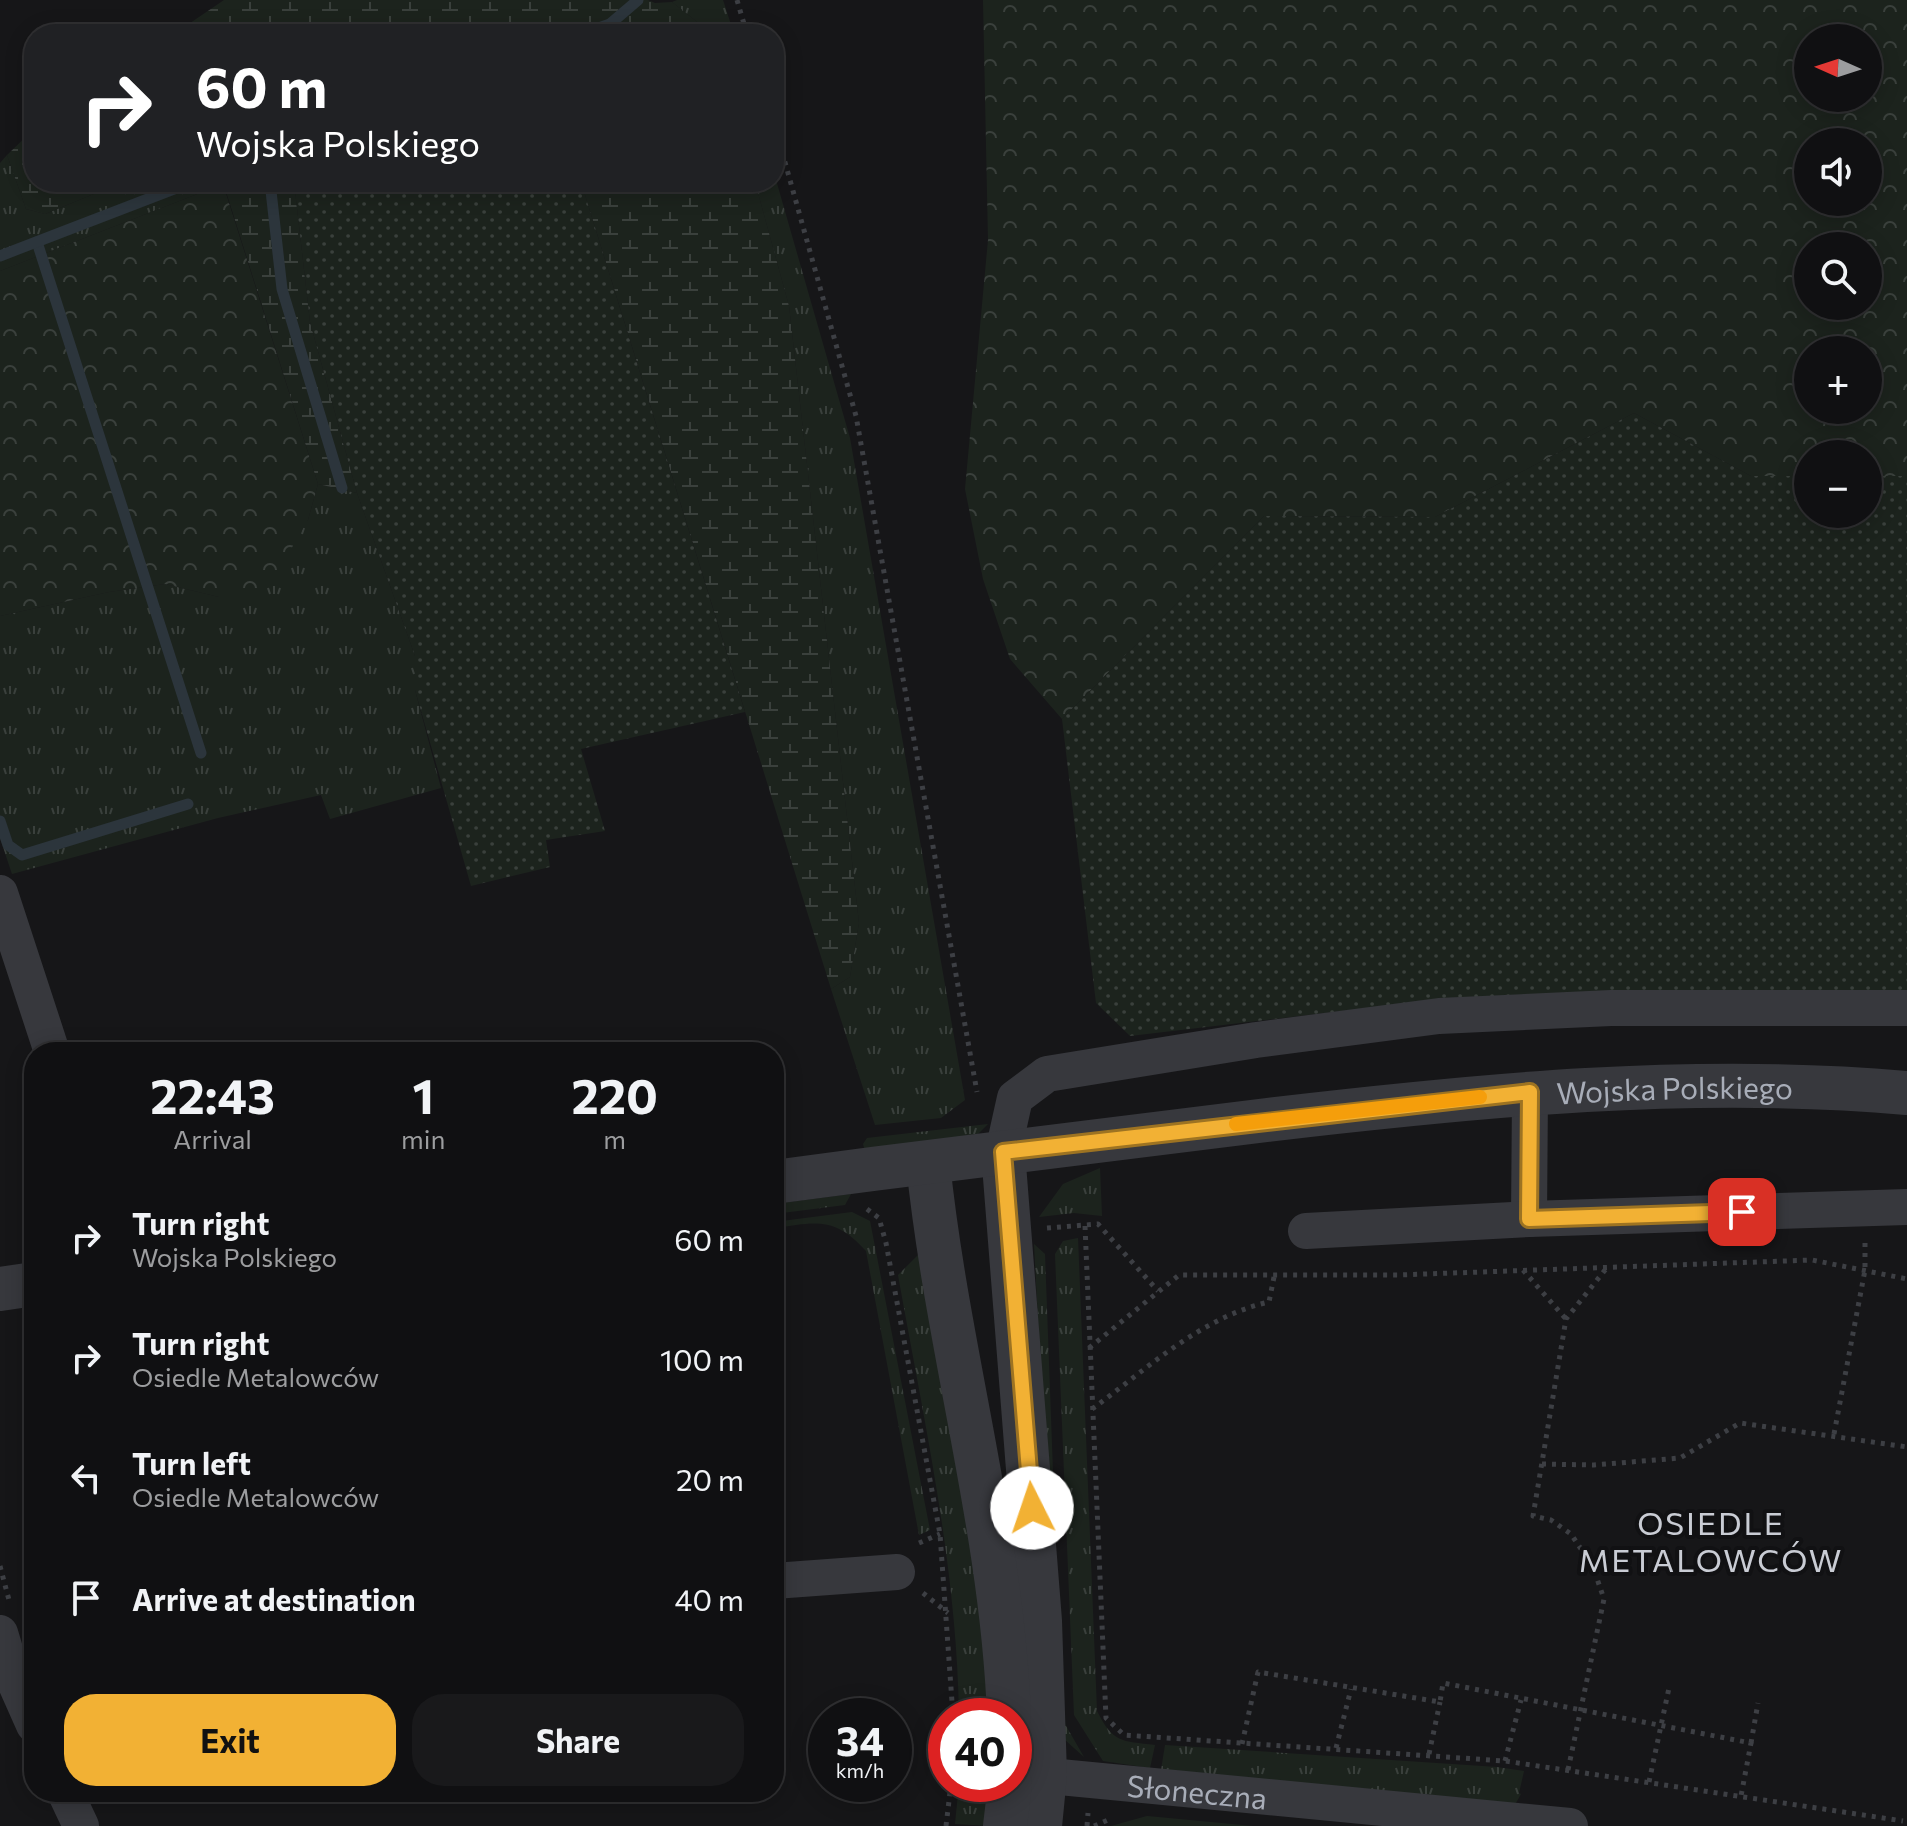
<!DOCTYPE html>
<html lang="en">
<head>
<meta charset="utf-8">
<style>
  body { margin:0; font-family:Commissioner,sans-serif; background:#19191b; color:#f1f3f6; height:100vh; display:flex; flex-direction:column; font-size:30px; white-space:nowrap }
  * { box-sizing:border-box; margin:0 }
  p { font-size:26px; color:#9c9d9f }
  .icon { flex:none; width:44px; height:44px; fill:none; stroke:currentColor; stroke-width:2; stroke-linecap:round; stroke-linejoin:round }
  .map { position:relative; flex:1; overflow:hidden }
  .panel { position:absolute; left:24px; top:1042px; width:760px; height:760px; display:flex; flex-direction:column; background:#101012; border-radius:32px; box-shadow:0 4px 20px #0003,0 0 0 2px #303032 }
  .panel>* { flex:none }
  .top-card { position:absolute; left:24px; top:24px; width:760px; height:168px; border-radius:32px; box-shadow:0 4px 20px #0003,0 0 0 2px #303032; background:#202124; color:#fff; overflow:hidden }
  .needle { width:52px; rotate:273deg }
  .tools { position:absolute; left:1794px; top:24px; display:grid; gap:16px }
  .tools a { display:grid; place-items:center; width:88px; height:88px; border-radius:50%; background:#101012; box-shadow:0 4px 20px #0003,0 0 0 2px #303032; font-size:40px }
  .speed { position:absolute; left:808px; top:1698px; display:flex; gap:16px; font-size:40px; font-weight:700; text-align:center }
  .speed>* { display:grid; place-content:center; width:104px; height:104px; border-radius:50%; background:#101012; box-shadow:0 4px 20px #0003,0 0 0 2px #303032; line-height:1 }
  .speed small { font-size:20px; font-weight:400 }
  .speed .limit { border:12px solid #d22; background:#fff; color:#111 }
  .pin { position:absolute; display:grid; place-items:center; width:68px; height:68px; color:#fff; margin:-34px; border-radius:16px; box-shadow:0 4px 12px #0006 }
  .me { position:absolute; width:88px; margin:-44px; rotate:356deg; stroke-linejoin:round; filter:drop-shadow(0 0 6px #0008) }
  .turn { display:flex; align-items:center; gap:28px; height:168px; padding:0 40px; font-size:36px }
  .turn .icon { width:104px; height:104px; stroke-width:2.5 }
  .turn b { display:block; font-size:56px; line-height:68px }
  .eta { display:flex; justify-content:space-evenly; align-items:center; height:136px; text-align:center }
  .eta b { font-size:48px; font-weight:700; line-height:56px }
  .cta { display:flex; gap:16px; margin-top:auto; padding:16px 40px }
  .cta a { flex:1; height:92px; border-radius:32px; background:#f2b134; color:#111; font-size:32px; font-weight:700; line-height:92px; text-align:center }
  .cta a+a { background:#19191b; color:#f1f3f6 }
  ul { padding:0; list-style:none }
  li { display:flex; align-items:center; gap:24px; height:120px; padding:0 40px }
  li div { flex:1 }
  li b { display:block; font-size:30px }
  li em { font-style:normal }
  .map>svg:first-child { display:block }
  .grass { fill:url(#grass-tufts) }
  .forest { fill:url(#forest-crowns); fill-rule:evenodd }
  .wetland { fill:url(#wetland-marsh) }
  .garden { fill:url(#garden-dots) }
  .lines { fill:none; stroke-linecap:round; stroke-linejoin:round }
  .stream { stroke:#2c353c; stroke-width:11 }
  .path { stroke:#3d3f44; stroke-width:5; stroke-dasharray:4 6; stroke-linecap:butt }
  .minor { stroke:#37383d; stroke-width:36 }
  .tertiary { stroke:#37383d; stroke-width:44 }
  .route-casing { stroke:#9d7322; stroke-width:20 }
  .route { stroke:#f2b134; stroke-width:14 }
  .slow { stroke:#f59e0b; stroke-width:14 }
  .labels { text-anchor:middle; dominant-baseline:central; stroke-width:8; stroke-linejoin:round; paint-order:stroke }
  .street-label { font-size:30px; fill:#a8adb8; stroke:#111113 }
  .neighbourhood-label { font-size:32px; letter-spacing:2px; fill:#c9ccd4; stroke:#111113 }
</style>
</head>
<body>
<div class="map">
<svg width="1907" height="1826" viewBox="0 0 1907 1826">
  <defs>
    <pattern id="grass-tufts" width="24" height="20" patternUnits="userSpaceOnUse" patternTransform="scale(2)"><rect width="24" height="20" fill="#1c231d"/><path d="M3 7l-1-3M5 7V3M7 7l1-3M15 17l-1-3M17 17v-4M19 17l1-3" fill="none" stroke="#3a403c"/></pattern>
    <pattern id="forest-crowns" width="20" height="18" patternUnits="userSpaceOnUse" patternTransform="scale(2)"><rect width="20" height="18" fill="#1c231d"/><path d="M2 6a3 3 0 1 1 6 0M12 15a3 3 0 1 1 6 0" fill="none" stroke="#3a403c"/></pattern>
    <pattern id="wetland-marsh" width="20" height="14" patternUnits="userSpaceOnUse" patternTransform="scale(2)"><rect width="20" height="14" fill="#1c231d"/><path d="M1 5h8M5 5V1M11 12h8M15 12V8" fill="none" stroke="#3a403c"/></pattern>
    <pattern id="garden-dots" width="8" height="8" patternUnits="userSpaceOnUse" patternTransform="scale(2)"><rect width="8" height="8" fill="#1c231d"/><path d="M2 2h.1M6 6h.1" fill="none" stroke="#3a403c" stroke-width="1.8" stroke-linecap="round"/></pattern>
  </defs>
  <rect width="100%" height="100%" fill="#161618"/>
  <g class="grass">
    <path d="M 677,0 L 723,0 L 734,34 L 707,34 L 701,25 L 672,2 Z"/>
    <path d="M 7,155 L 26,209 L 45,214 L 123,182 L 223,184 L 0,271 L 0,163 Z"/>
    <path d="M 774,173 L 850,438 L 965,1100 L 941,1118 L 875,1125 L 831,989 L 850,977 L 859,923 L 789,306 L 755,182 L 774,182 Z"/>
    <path d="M 318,484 L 357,493 L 415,656 L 415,690 L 441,788 L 330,819 L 321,795 L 218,818 L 12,874 L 0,838 L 0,616 L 109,592 L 165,584 L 219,597 L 308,520 Z"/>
    <path d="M 988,1124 L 978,1134 L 865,1151 L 863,1144 L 867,1138 Z"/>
    <path d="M 1100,1168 L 1102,1216 L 1074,1213 L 1039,1217 L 1063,1184 Z"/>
    <path d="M 851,1194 L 845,1205 L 774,1214 L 774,1204 Z"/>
    <path d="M 852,1212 L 870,1221 L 930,1530 L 919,1535 L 866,1251 C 835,1216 816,1222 774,1228 L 774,1222 Z"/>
    <path d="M 1078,1238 L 1097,1711 C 1113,1743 1121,1741 1155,1745 L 1150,1768 L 1103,1761 L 1074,1715 L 1055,1254 L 1063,1241 Z"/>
    <path d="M 1034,1244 L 1045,1254 L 1062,1719 L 1084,1757 L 1064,1739 L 1058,1701 Z"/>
    <path d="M 920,1253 L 979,1575 L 997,1716 L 959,1716 C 957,1567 924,1421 898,1275 Z"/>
    <path d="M 1165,1745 L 1497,1767 L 1524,1771 L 1519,1793 L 1521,1794 L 1513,1808 L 1161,1770 Z"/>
    <path d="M 959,1784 L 995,1784 L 991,1826 L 955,1824 Z"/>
    <path d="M 1147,1816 L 1253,1826 L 1111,1826 Z"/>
  </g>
  <g class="forest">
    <path d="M 983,0 L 1907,0 L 1907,476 L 1868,476 L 1868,454 L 1808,454 L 1808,476 L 1751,476 L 1634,413 L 1435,517 L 1264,516 L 1062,719 L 1010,659 L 983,579 L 965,489 L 988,240 ZM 1808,38 L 1868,38 L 1868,98 L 1808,98 ZM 1808,142 L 1868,142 L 1868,202 L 1808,202 ZM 1808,246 L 1868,246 L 1868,306 L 1808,306 ZM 1808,350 L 1868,350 L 1868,410 L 1808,410 Z"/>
    <path d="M 223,184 L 318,484 L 308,520 L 269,587 L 241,598 L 219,597 L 165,584 L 109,592 L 0,616 L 0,271 Z"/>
  </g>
  <g class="wetland">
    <path d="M 224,0 L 648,0 L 655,3 L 672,2 L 701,25 L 707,34 L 174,34 Z"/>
    <path d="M 34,129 L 34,182 L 123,182 L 45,214 L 26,209 L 7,155 Z"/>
    <path d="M 223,182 L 294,182 L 310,322 L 357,493 L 318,484 Z"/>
    <path d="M 581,182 L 755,182 L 789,306 L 859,923 L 850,977 L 831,989 Z"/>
  </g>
  <g class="garden">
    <path d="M 294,182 L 581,182 L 745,712 L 581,749 L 605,831 L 546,840 L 550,867 L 471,886 L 415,690 L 415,656 L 357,493 L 310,322 Z"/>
    <path d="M 1634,413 L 1751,476 L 1808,476 L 1808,514 L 1868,514 L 1868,476 L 1907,476 L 1907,995 L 1452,998 L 1130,1036 L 1096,1003 L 1062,719 L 1264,516 L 1435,517 Z"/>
  </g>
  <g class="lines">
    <g class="stream">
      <path d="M 582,34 L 610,24 L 638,0"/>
      <path d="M 270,182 L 282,289 L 342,488"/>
      <path d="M 37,242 L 201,753"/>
      <path d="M 0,256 L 192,182"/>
      <path d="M 0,821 L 8,845 L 22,855 L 188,804"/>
    </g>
    <g class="path">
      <path d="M 737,0 L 747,34"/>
      <path d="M 774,123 L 856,416 L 977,1092"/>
      <path d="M 867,1209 L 879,1218 L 886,1243 L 940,1534 L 953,1716"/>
      <path d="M 1085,1226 L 1106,1718 L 1124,1735 L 1505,1761 L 1903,1821"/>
      <path d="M 1047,1228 L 1098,1224 L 1158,1291"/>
      <path d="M 1523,1270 L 1566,1319"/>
      <path d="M 1089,1348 L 1179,1275 L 1398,1275 L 1812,1260 L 1907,1279"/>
      <path d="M 1092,1409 C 1147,1369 1201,1317 1269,1302 L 1274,1277"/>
      <path d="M 1834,1434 L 1865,1270 L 1865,1242"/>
      <path d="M 1542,1464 L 1594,1465 L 1680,1458 L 1740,1423 L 1907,1447"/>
      <path d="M 919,1543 L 940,1534"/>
      <path d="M 0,1566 L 9,1600"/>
      <path d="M 923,1593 L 948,1613"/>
      <path d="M 1751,1743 L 1758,1703"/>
      <path d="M 1242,1744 L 1258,1672 L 1440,1702 L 1443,1683 L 1751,1743 L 1741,1796"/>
      <path d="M 1336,1748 L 1351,1689"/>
      <path d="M 1429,1754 L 1440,1702"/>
      <path d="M 1505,1761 L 1521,1700"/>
      <path d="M 1568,1770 L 1604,1599 L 1593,1567 L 1571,1534 L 1551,1520 L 1533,1516 L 1566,1319 L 1609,1265"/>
      <path d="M 1649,1782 L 1669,1688"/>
      <path d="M 946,1826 L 951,1784"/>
      <path d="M 1087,1826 L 1088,1813"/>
      <path d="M 1094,1826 L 1108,1820"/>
    </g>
    <g class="minor">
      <path d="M 0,893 L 52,1052"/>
      <path d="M 1003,1152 L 1015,1098 L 1047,1074 L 1256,1040 L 1439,1016 L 1611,1008 L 1907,1008"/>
      <path d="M 1529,1219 L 1530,1092"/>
      <path d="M 1306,1231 L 1529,1219 L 1907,1207"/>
      <path d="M 774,1581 L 897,1572"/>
      <path d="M 0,1633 L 14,1680 L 34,1725"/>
      <path id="s1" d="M 1018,1773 L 1570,1826"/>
      <path d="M 65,1792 L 81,1826"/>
    </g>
    <g class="tertiary">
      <path d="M 1003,1152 L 1040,1621 L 1045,1775 L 1040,1826"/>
      <path d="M 928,1163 C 947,1349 1002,1529 1009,1716"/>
      <path id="s2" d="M 774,1182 C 938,1160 1102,1140 1267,1120 C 1480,1095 1692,1074 1907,1093"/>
      <path d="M 0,1289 L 34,1284"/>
      <path d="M 1005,1826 L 1010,1784"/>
    </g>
  </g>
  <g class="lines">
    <g class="route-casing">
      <path id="route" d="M 1032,1508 L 1003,1152 L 1530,1092 L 1529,1219 L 1742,1212"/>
    </g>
    <use href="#route" class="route"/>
    <path class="slow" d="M 1236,1124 L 1480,1097"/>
  </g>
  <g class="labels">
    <g class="street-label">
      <text stroke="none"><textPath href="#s2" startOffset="906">Wojska Polskiego</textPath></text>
      <text stroke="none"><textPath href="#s1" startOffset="180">Słoneczna</textPath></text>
    </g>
    <g class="neighbourhood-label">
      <text x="1711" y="1522">OSIEDLE<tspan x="1711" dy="37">METALOWCÓW</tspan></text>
    </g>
  </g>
</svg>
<div class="tools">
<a><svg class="needle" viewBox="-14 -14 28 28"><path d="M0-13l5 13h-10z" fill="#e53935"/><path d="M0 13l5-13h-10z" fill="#9c9d9f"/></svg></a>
<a><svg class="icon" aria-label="sound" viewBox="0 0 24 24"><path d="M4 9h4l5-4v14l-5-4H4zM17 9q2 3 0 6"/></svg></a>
<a><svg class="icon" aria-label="search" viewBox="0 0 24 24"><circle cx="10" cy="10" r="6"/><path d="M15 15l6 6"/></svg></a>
<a>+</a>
<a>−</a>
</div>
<div class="speed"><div>34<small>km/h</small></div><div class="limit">40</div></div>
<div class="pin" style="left:1742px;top:1212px;background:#d93025"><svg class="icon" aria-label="arrive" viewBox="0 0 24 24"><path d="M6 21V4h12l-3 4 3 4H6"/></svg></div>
<svg class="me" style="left:1032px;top:1508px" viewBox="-20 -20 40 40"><circle r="19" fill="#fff"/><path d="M0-13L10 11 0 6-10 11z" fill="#f2b134"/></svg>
<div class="top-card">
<div class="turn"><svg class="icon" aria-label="right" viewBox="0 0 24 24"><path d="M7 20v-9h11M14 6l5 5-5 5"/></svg><div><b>60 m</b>Wojska Polskiego</div></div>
</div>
<section class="panel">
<div class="eta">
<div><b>22:43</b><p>Arrival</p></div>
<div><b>1</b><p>min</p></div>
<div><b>220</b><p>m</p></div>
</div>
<ul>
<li><svg class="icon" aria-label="right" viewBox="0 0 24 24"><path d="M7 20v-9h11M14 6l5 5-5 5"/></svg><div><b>Turn right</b><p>Wojska Polskiego</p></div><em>60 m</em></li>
<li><svg class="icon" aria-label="right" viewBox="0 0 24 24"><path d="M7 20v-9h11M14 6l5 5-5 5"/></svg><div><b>Turn right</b><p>Osiedle Metalowców</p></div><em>100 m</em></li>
<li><svg class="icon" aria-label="left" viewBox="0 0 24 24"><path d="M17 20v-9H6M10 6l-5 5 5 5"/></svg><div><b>Turn left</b><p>Osiedle Metalowców</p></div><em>20 m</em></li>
<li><svg class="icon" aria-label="arrive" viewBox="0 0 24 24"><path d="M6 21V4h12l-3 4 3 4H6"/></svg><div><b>Arrive at destination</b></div><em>40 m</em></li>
</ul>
<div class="cta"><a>Exit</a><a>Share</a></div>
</section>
</div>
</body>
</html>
